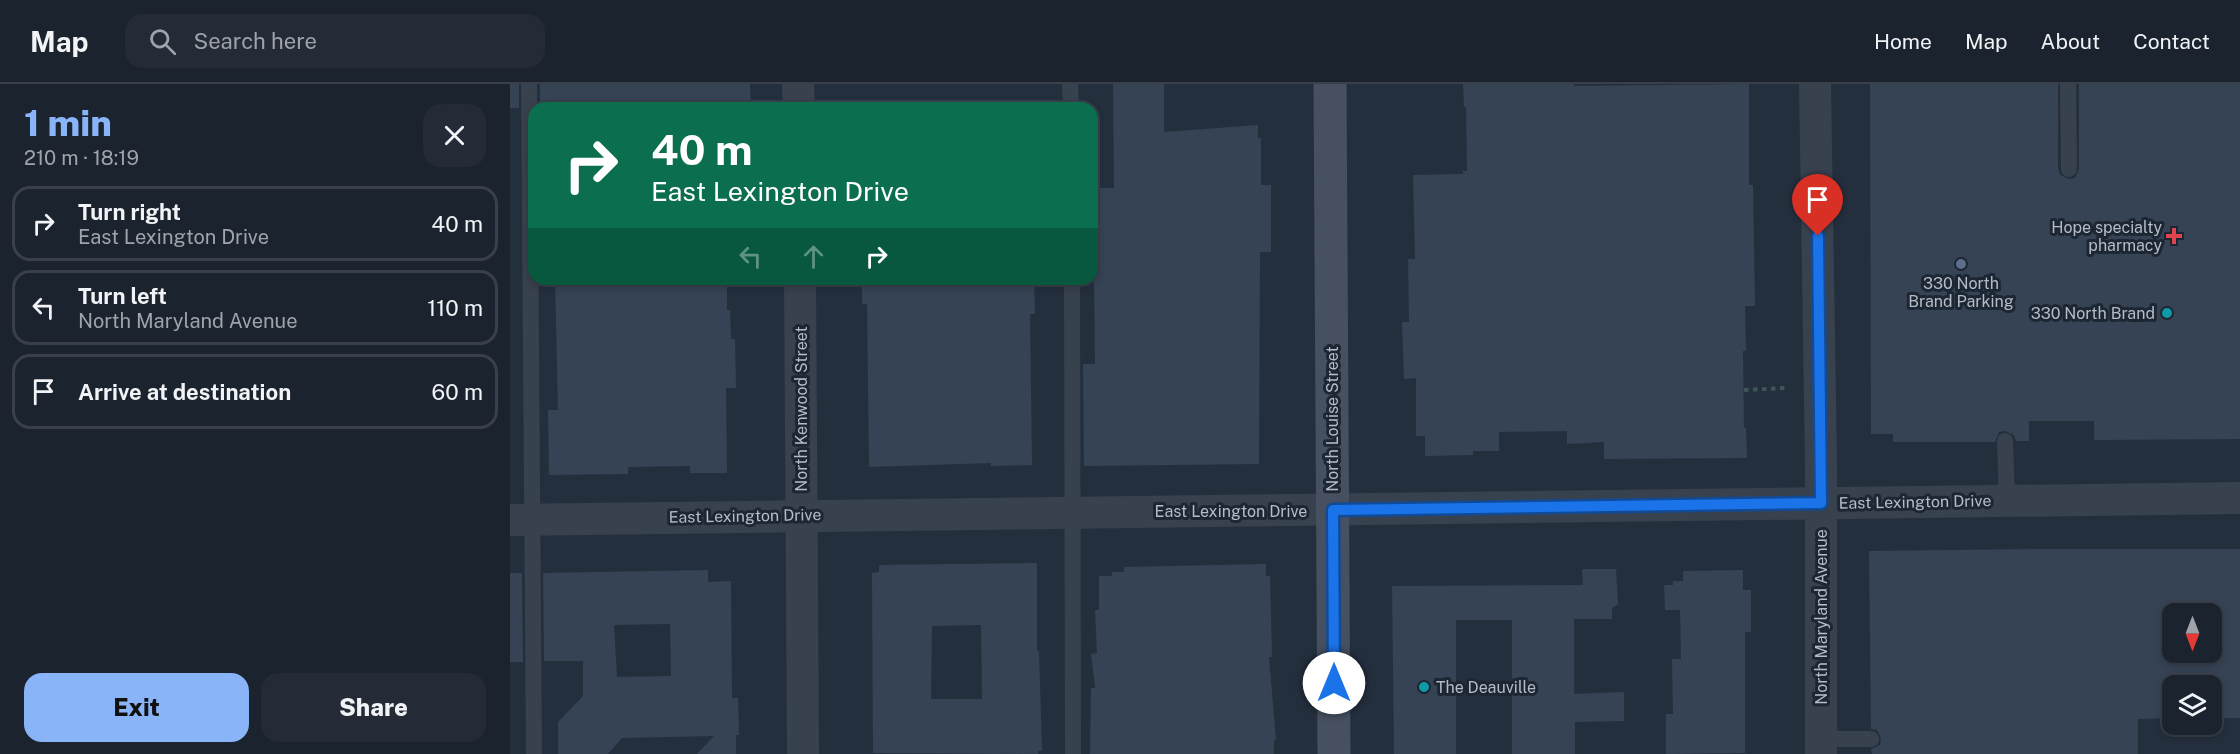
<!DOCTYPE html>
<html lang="en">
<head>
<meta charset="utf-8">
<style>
  body { margin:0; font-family:"Public Sans",sans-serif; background:#242b36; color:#f1f3f6; height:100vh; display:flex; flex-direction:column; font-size:22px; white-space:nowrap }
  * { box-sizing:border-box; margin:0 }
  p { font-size:20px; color:#a0a4aa }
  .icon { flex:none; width:33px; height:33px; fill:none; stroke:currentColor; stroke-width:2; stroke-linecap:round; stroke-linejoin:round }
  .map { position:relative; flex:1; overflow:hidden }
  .panel { display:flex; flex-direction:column; background:#1b232e; width:510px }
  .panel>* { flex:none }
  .top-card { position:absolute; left:18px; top:18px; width:570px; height:183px; border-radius:18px; box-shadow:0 3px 9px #0003,0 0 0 2px #39404a; background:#0b6e4f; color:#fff; overflow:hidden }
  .needle { width:39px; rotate:180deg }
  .controls { position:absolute; left:1652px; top:519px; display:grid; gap:12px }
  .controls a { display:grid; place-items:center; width:60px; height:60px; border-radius:12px; background:#1b232e; box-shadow:0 3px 9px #0003,0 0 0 2px #39404a; font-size:30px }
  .pin { position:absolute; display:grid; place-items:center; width:51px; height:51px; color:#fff; margin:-62px -26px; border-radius:50% 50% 50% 0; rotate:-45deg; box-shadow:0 0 6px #0007 }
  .pin .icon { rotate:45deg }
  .me { position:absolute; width:66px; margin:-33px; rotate:0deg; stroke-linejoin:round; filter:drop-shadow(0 0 4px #0008) }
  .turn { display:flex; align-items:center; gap:21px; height:126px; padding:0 24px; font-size:27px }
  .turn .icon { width:78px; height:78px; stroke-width:2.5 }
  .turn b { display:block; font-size:42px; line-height:51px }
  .lanes { display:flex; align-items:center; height:57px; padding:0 24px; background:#0003; justify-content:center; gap:30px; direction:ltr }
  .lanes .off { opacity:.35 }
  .round { display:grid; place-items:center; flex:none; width:63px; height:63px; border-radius:18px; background:#242b36 }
  .summary { display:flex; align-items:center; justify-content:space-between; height:102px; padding:0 24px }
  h1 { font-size:36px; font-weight:800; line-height:45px; color:#8ab4f8 }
  .cta { display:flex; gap:12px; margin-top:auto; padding:12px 24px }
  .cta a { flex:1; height:69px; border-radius:18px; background:#8ab4f8; color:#111; font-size:24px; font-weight:800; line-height:69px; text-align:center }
  .cta a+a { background:#242b36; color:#f1f3f6 }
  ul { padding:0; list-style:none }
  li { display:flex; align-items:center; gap:18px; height:75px; margin:0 12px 9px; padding:0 12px; border:3px solid #39404a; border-radius:18px }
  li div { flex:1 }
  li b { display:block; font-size:22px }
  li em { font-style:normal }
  header { display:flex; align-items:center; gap:36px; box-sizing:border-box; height:84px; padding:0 30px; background:#1b232e; border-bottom:2px solid #39404a }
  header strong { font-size:28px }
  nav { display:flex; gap:33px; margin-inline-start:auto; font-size:21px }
  .search { width:420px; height:54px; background:#242b36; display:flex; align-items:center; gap:15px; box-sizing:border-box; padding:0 21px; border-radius:18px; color:#a0a4aa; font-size:22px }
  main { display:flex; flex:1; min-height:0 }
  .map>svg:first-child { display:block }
  .building { fill:#364354; fill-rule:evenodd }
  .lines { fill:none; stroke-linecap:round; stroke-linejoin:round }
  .path { stroke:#3f5557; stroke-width:4; stroke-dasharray:4.5 4.5; stroke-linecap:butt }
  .lane { stroke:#38414e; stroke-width:16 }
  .street { stroke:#38414e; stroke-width:32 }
  .secondary { stroke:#465061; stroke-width:33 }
  .route-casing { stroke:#114b97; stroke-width:15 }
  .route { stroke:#1a73e8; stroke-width:10 }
  .health-dot { fill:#e0444e; stroke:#1d2633; stroke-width:2 }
  .service-dot { fill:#5c6f8a; stroke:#1d2633; stroke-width:2 }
  .culture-dot { fill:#0f9aa8; stroke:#1d2633; stroke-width:2 }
  .labels { text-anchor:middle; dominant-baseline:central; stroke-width:6; stroke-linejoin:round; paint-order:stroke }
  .poi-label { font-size:16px; fill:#b4bcc9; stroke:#1d2633; text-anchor:end }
  .street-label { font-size:16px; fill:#b4bcc9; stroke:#1d2633 }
</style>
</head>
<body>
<header>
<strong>Map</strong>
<div class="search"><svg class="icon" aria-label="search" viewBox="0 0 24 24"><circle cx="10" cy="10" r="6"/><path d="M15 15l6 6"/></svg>Search here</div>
<nav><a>Home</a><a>Map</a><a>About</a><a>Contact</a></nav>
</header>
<main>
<section class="panel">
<div class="summary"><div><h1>1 min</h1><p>210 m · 18:19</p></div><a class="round"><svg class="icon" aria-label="close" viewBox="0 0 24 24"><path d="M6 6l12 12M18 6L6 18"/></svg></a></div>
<ul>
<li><svg class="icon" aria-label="right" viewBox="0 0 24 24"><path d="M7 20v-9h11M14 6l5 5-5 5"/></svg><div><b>Turn right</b><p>East Lexington Drive</p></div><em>40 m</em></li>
<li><svg class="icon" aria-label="left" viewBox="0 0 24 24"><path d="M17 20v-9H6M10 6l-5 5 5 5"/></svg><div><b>Turn left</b><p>North Maryland Avenue</p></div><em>110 m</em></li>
<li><svg class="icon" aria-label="arrive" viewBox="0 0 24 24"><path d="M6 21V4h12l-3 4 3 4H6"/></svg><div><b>Arrive at destination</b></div><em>60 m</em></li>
</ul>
<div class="cta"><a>Exit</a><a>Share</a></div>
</section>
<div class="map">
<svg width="1730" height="670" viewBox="0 0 1730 670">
  <rect width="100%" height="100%" fill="#242f3e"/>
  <g class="building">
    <rect x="0" y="0" width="9" height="24"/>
    <path d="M 30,0 L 240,0 L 241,22 L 30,24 Z"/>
    <path d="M 603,0 L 654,0 L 654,48 L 748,41 L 748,54 L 751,54 L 751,101 L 761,101 L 761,168 L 750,168 L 749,380 L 574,382 L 573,280 L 585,280 L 583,104 L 604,104 Z"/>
    <path d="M 953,0 L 1064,0 L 1064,2 L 1239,0 L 1239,101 L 1243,101 L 1245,222 L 1235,222 L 1236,267 L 1233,267 L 1234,344 L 1236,344 L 1237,374 L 1094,375 L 1094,358 L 1057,360 L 1057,347 L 989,348 L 989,367 L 963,367 L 963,371 L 915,372 L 915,352 L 906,352 L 906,294 L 894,295 L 892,238 L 899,238 L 898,175 L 905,175 L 903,91 L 953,90 L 953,87 L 957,87 L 956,23 L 954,23 Z"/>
    <path d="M 1360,0 L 1548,0 L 1548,85 L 1550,91 L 1559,95 L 1565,94 L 1569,85 L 1569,0 L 1730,0 L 1730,355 L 1584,356 L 1584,337 L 1519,337 L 1519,357 L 1506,357 L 1504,351 L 1495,347 L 1489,348 L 1485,358 L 1383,358 L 1383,350 L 1361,350 Z"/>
    <path d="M 45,195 L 87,195 L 87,199 L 177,199 L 176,195 L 217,195 L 217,226 L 220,226 L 221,255 L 225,255 L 226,304 L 216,304 L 217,389 L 180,389 L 180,382 L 118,383 L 118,390 L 39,391 L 38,326 L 48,326 Z"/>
    <path d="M 352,195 L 524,195 L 525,230 L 520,230 L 522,381 L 481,382 L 481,379 L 359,383 L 357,220 L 352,220 Z"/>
    <path d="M 1532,465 L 1730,465 L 1730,634 L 1701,634 L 1701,602 L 1662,602 L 1662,634 L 1628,635 L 1628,670 L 1362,670 L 1361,665 L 1370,661 L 1371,654 L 1367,646 L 1361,645 L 1359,467 ZM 1662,530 L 1701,530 L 1701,568 L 1662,568 Z"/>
    <path d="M 527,479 L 527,567 L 529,567 L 532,667 L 528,667 L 528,670 L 363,669 L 362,489 L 369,488 L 369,481 ZM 471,541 L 472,615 L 421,615 L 422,542 Z"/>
    <path d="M 756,480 L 756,492 L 760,492 L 762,573 L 759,573 L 766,656 L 764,656 L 764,670 L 580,670 L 581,604 L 585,604 L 581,570 L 587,569 L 585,526 L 589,526 L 589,492 L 602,492 L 602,488 L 614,488 L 614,483 Z"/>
    <path d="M 1072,485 L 1106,485 L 1108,520 L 1102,524 L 1102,535 L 1064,535 L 1064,610 L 1114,608 L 1114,637 L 1065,638 L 1065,670 L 1002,670 L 1002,536 L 946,536 L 946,670 L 884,670 L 882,502 L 1073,501 Z"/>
    <path d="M 198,486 L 198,498 L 221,497 L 222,614 L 228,614 L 229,651 L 226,651 L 226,670 L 187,670 L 204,652 L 112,654 L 98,670 L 48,670 L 48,638 L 73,612 L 73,577 L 34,577 L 33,489 ZM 160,540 L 161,592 L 107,593 L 104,541 Z"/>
    <path d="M 1233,486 L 1233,506 L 1241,506 L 1241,548 L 1235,548 L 1235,669 L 1156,670 L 1156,630 L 1163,630 L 1162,575 L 1171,575 L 1170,526 L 1155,526 L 1154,501 L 1163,501 L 1163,497 L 1173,497 L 1173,487 Z"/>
    <path d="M 0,489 L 12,489 L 13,578 L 0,578 Z"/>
  </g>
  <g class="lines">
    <path class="path" d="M 1234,306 L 1275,304"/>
    <g class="lane">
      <path d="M 19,0 L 24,670"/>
      <path d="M 560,0 L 561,24"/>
      <path d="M 1558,0 L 1559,85"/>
      <path d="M 562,195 L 563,670"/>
      <path d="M 1495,357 L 1497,416"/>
      <path d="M 1311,655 L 1361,655"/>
    </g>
    <g class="street">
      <path d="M 288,0 L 289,24"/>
      <path d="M 1305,0 L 1311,380 L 1311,670"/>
      <path d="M 290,195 L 293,670"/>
      <path d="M 0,436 L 1730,414"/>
    </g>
    <path class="secondary" d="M 820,0 L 824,670"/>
  </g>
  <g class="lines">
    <g class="route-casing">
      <path id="route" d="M 824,599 L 823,426 L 1311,419 L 1308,152"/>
    </g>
    <use href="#route" class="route"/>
  </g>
  <path class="health-dot" d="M1661 143h6v6h6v6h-6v6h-6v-6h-6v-6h6z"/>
  <circle class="service-dot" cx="1451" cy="180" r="6"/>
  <g class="culture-dot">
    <circle cx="1657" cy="229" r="6"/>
    <circle cx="914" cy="603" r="6"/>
  </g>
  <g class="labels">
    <g class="poi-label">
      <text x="1652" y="143">Hope specialty<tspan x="1652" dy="18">pharmacy</tspan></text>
      <text x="1451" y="199" text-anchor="middle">330 North<tspan x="1451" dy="18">Brand Parking</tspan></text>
      <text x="1645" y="229">330 North Brand</text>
      <text x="926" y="603" text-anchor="start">The Deauville</text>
    </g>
    <g class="street-label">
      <text transform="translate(291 325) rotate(-90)">North Kenwood Street</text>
      <text transform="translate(822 335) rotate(-90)">North Louise Street</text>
      <text transform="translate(1405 418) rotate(-1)">East Lexington Drive</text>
      <text x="721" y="427">East Lexington Drive</text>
      <text transform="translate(235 432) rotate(-1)">East Lexington Drive</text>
      <text transform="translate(1311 533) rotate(-90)">North Maryland Avenue</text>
    </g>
  </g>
</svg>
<div class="controls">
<a><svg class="needle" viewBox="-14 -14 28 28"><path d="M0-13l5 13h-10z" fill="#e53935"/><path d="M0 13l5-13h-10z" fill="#a0a4aa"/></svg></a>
<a><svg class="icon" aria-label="layers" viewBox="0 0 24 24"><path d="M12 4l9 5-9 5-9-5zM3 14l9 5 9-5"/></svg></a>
</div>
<div class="pin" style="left:1308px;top:152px;background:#d93025"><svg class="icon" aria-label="arrive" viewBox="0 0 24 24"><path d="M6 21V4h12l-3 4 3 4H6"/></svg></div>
<svg class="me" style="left:824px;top:599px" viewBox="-20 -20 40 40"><circle r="19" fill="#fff"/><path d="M0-13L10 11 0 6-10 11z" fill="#1a73e8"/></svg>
<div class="top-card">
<div class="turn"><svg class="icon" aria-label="right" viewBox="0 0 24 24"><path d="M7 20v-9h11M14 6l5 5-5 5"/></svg><div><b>40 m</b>East Lexington Drive</div></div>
<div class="lanes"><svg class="icon off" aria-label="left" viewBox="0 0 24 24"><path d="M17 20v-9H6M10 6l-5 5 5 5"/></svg><svg class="icon off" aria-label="ahead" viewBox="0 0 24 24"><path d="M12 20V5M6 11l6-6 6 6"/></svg><svg class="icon" aria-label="right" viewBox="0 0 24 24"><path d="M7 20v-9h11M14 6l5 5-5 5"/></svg></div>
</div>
</div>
</main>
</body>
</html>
